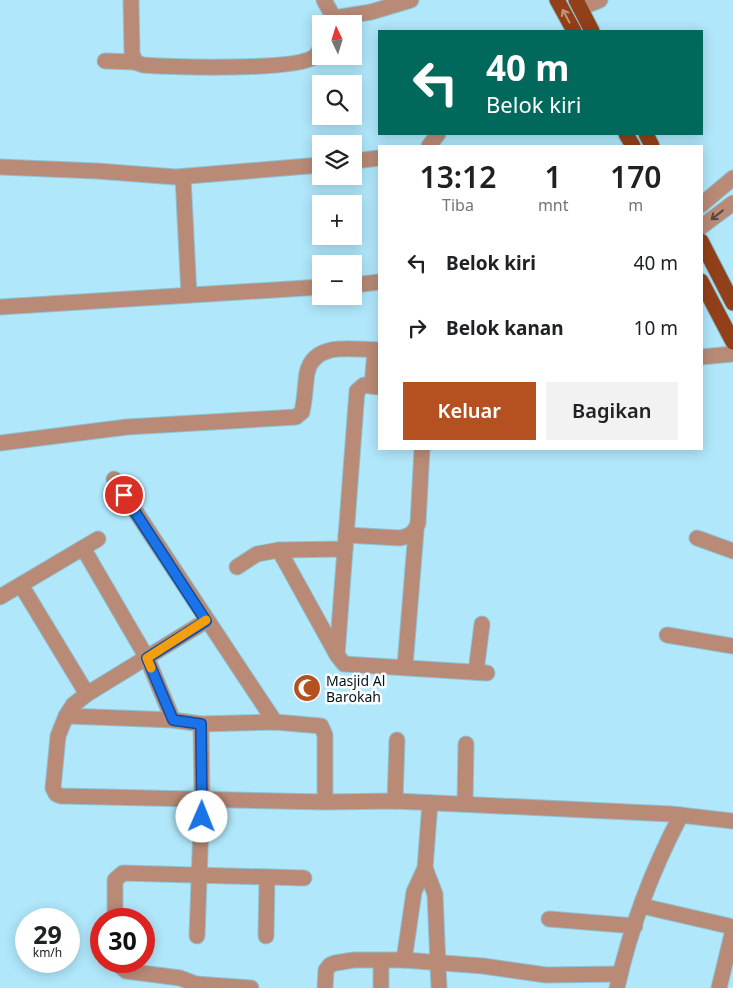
<!DOCTYPE html>
<html lang="id">
<head>
<meta charset="utf-8">
<style>
  body { margin:0; font-family:"Noto Sans",sans-serif; background:#f2f2f2; color:#202124; height:100vh; display:flex; flex-direction:column; font-size:19px; white-space:nowrap }
  * { box-sizing:border-box; margin:0 }
  p { font-size:16px; color:#757577 }
  .icon { flex:none; width:28px; height:28px; fill:none; stroke:currentColor; stroke-width:2; stroke-linecap:round; stroke-linejoin:round }
  .map { position:relative; flex:1; overflow:hidden }
  .drawer { position:absolute; left:378px; top:145px; width:325px; height:305px; display:flex; flex-direction:column; background:#fff; border-radius:0px; box-shadow:0 2px 12px #0003 }
  .drawer>* { flex:none }
  .guide { position:absolute; left:378px; top:30px; width:325px; height:105px; border-radius:0px; box-shadow:0 2px 12px #0003; background:#00695c; color:#fff; overflow:hidden }
  .needle { width:32px; rotate:356deg }
  .tools { position:absolute; left:312px; top:15px; display:grid; gap:10px }
  .tools a { display:grid; place-items:center; width:50px; height:50px; border-radius:0px; background:#fff; box-shadow:0 2px 12px #0003; font-size:25px }
  .speed { position:absolute; left:15px; top:908px; display:flex; gap:10px; font-size:25px; font-weight:700; text-align:center }
  .speed>* { display:grid; place-content:center; width:65px; height:65px; border-radius:50%; background:#fff; box-shadow:0 2px 12px #0003; line-height:1 }
  .speed small { font-size:12px; font-weight:400 }
  .speed .limit { border:8px solid #d22; background:#fff; color:#111 }
  .pin { position:absolute; display:grid; place-items:center; width:42px; height:42px; color:#fff; margin:-21px; border:2px solid #fff; border-radius:50%; box-shadow:0 1px 5px #0007 }
  .me { position:absolute; width:55px; margin:-28px; rotate:1deg; stroke-linejoin:round; filter:drop-shadow(0 0 4px #0008) }
  .turn { display:flex; align-items:center; gap:18px; height:105px; padding:0 25px; font-size:22px }
  .turn .icon { width:65px; height:65px; stroke-width:2.5 }
  .turn b { display:block; font-size:35px; line-height:42px }
  .eta { display:flex; justify-content:space-evenly; align-items:center; height:85px; text-align:center }
  .eta b { font-size:30px; font-weight:600; line-height:35px }
  .primary-button { display:flex; gap:10px; margin-top:auto; padding:10px 25px }
  .primary-button a { flex:1; height:58px; border-radius:0px; background:#b55020; color:#fff; font-size:20px; font-weight:600; line-height:58px; text-align:center }
  .primary-button a+a { background:#f2f2f2; color:#202124 }
  ul { padding:0; list-style:none }
  li { display:flex; align-items:center; gap:15px; height:65px; padding:0 25px }
  li div { flex:1 }
  li b { display:block; font-size:19px }
  li em { font-style:normal }
  .map>svg:first-child { display:block }
  .lines { fill:none; stroke-linecap:round; stroke-linejoin:round }
  .minor-casing { stroke:#90c1d3; stroke-width:17 }
  .major-casing { stroke:#90c1d3; stroke-width:17 }
  .minor { stroke:#b98a76; stroke-width:15 }
  .major { stroke:#924019; stroke-width:15 }
  .oneway { stroke:#c39680 }
  .oneway2 { stroke:#544a44 }
  .route-casing { stroke:#114b97; stroke-width:12 }
  .route { stroke:#1a73e8; stroke-width:9 }
  .slow { stroke:#f59e0b; stroke-width:9 }
  .labels { text-anchor:middle; dominant-baseline:central; stroke-width:5; stroke-linejoin:round; paint-order:stroke }
  .poi-label { font-size:14px; fill:#01151c; stroke:#fefefe; text-anchor:start }
</style>
</head>
<body>
<div class="map">
<svg width="733" height="988" viewBox="0 0 733 988">
  <rect width="100%" height="100%" fill="#b0e7fb"/>
  <g class="lines">
    <g class="minor-casing">
      <g id="minor">
        <path d="M 131,0 L 132,53 L 135,62 L 143,65 C 171,67 295,71 314,57 C 317,55 319,51 321,48"/>
        <path d="M 324,0 L 334,18 L 371,12 L 411,0"/>
        <path d="M 580,8 L 600,0"/>
        <path d="M 105,61 L 135,62"/>
        <path d="M 429,146 L 438,134"/>
        <path d="M 354,161 L 379,158"/>
        <path d="M 0,167 L 97,171 L 176,177 L 321,165"/>
        <path d="M 183,177 L 189,295"/>
        <path d="M 701,205 L 733,178"/>
        <path d="M 701,227 L 733,203"/>
        <path d="M 354,285 L 379,282"/>
        <path d="M 0,307 L 321,287"/>
        <path d="M 701,357 L 733,354"/>
        <path d="M 372,386 L 375,350"/>
        <path d="M 379,387 L 364,385 L 357,391 L 337,655 L 344,664 L 487,673"/>
        <path d="M 0,443 L 127,427 L 296,417 L 302,412 C 305,399 305,386 307,373 C 314,340 355,350 379,350"/>
        <path d="M 114,479 L 275,722"/>
        <path d="M 346,535 L 400,538 C 410,536 415,533 418,523 L 422,449"/>
        <path d="M 697,538 L 733,551"/>
        <path d="M 83,548 L 147,658 L 173,720"/>
        <path d="M 279,550 L 337,655"/>
        <path d="M 237,567 L 257,554 L 279,550 L 345,549"/>
        <path d="M 21,585 L 87,694"/>
        <path d="M 0,597 L 98,539"/>
        <path d="M 667,635 L 733,646"/>
        <path d="M 405,666 L 416,531"/>
        <path d="M 476,672 L 482,624"/>
        <path d="M 66,716 L 73,705 L 87,694 L 206,621"/>
        <path d="M 395,801 L 397,740"/>
        <path d="M 325,802 L 325,735 L 321,726 L 275,722 L 201,724 L 173,720 L 66,716 L 58,736 L 53,788 L 56,794 L 61,796 L 325,802 L 395,801 L 671,814 L 733,821"/>
        <path d="M 465,804 L 466,744"/>
        <path d="M 425,868 L 435,894 L 439,988"/>
        <path d="M 642,906 L 733,927"/>
        <path d="M 115,919 L 115,880 L 123,873 L 304,878"/>
        <path d="M 549,919 L 635,926"/>
        <path d="M 197,936 L 202,798 L 201,724"/>
        <path d="M 266,936 L 267,877"/>
        <path d="M 404,960 L 414,892 L 425,868 L 430,803"/>
        <path d="M 119,961 L 120,966 L 126,971 L 180,978 L 196,984 L 251,988"/>
        <path d="M 325,988 L 326,970 L 330,965 L 335,963 L 354,960 L 404,960 L 483,966 L 546,975 L 620,974"/>
        <path d="M 381,988 L 381,961"/>
        <path d="M 617,988 C 630,929 653,868 681,815"/>
        <path d="M 719,988 L 733,930"/>
      </g>
    </g>
    <g class="major-casing">
      <g id="major">
        <path d="M 557,0 L 574,31"/>
        <path d="M 576,0 L 592,31"/>
        <path d="M 626,134 L 633,146"/>
        <path d="M 646,134 L 652,146"/>
        <path d="M 701,241 L 733,303"/>
        <path d="M 701,281 L 733,342"/>
      </g>
    </g>
    <use href="#minor" class="minor"/>
    <use href="#major" class="major"/>
  </g>
  <defs><path id="oneway-shaft" d="M-6 0H5M1.5-3L5.5 0L1.5 3" fill="none" stroke-width="1.6" stroke-linecap="round" stroke-linejoin="round" transform="scale(1.25)"/></defs>
  <use class="oneway" href="#oneway-shaft" transform="translate(566 16) rotate(-118)"/>
  <use class="oneway2" href="#oneway-shaft" transform="translate(717 215) rotate(142)"/>
  <g class="lines">
    <g class="route-casing">
      <path id="route" d="M 124,495 L 206,621 L 147,658 L 173,720 L 201,724 L 202,817"/>
    </g>
    <use href="#route" class="route"/>
    <path class="slow" d="M 151,668 L 147,658 L 206,620"/>
  </g>
  <defs>
    <g id="mosque-disc" transform="scale(1.4375)"><circle r="9.5" fill="#b55020" stroke="#fefefe"/><path d="M3.5-4.9A6 6 0 1 0 3.5 4.9A5 5 0 1 1 3.5-4.9Z" fill="#fff"/></g>
  </defs>
  <g fill-rule="evenodd">
    <use href="#mosque-disc" x="307" y="688"/>
  </g>
  <g class="labels">
    <g class="poi-label">
      <text x="326" y="680">Masjid Al<tspan x="326" dy="16">Barokah</tspan></text>
    </g>
  </g>
</svg>
<div class="tools">
<a><svg class="needle" viewBox="-14 -14 28 28"><path d="M0-13l5 13h-10z" fill="#e53935"/><path d="M0 13l5-13h-10z" fill="#757577"/></svg></a>
<a><svg class="icon" aria-label="search" viewBox="0 0 24 24"><circle cx="10" cy="10" r="6"/><path d="M15 15l6 6"/></svg></a>
<a><svg class="icon" aria-label="layers" viewBox="0 0 24 24"><path d="M12 4l9 5-9 5-9-5zM3 14l9 5 9-5"/></svg></a>
<a>+</a>
<a>−</a>
</div>
<div class="speed"><div>29<small>km/h</small></div><div class="limit">30</div></div>
<div class="pin" style="left:124px;top:495px;background:#d93025"><svg class="icon" aria-label="arrive" viewBox="0 0 24 24"><path d="M6 21V4h12l-3 4 3 4H6"/></svg></div>
<svg class="me" style="left:202px;top:817px" viewBox="-20 -20 40 40"><circle r="19" fill="#fff"/><path d="M0-13L10 11 0 6-10 11z" fill="#1a73e8"/></svg>
<div class="guide">
<div class="turn"><svg class="icon" aria-label="left" viewBox="0 0 24 24"><path d="M17 20v-9H6M10 6l-5 5 5 5"/></svg><div><b>40 m</b>Belok kiri</div></div>
</div>
<section class="drawer">
<div class="eta">
<div><b>13:12</b><p>Tiba</p></div>
<div><b>1</b><p>mnt</p></div>
<div><b>170</b><p>m</p></div>
</div>
<ul>
<li><svg class="icon" aria-label="left" viewBox="0 0 24 24"><path d="M17 20v-9H6M10 6l-5 5 5 5"/></svg><div><b>Belok kiri</b></div><em>40 m</em></li>
<li><svg class="icon" aria-label="right" viewBox="0 0 24 24"><path d="M7 20v-9h11M14 6l5 5-5 5"/></svg><div><b>Belok kanan</b></div><em>10 m</em></li>
</ul>
<div class="primary-button"><a>Keluar</a><a>Bagikan</a></div>
</section>
</div>
</body>
</html>
